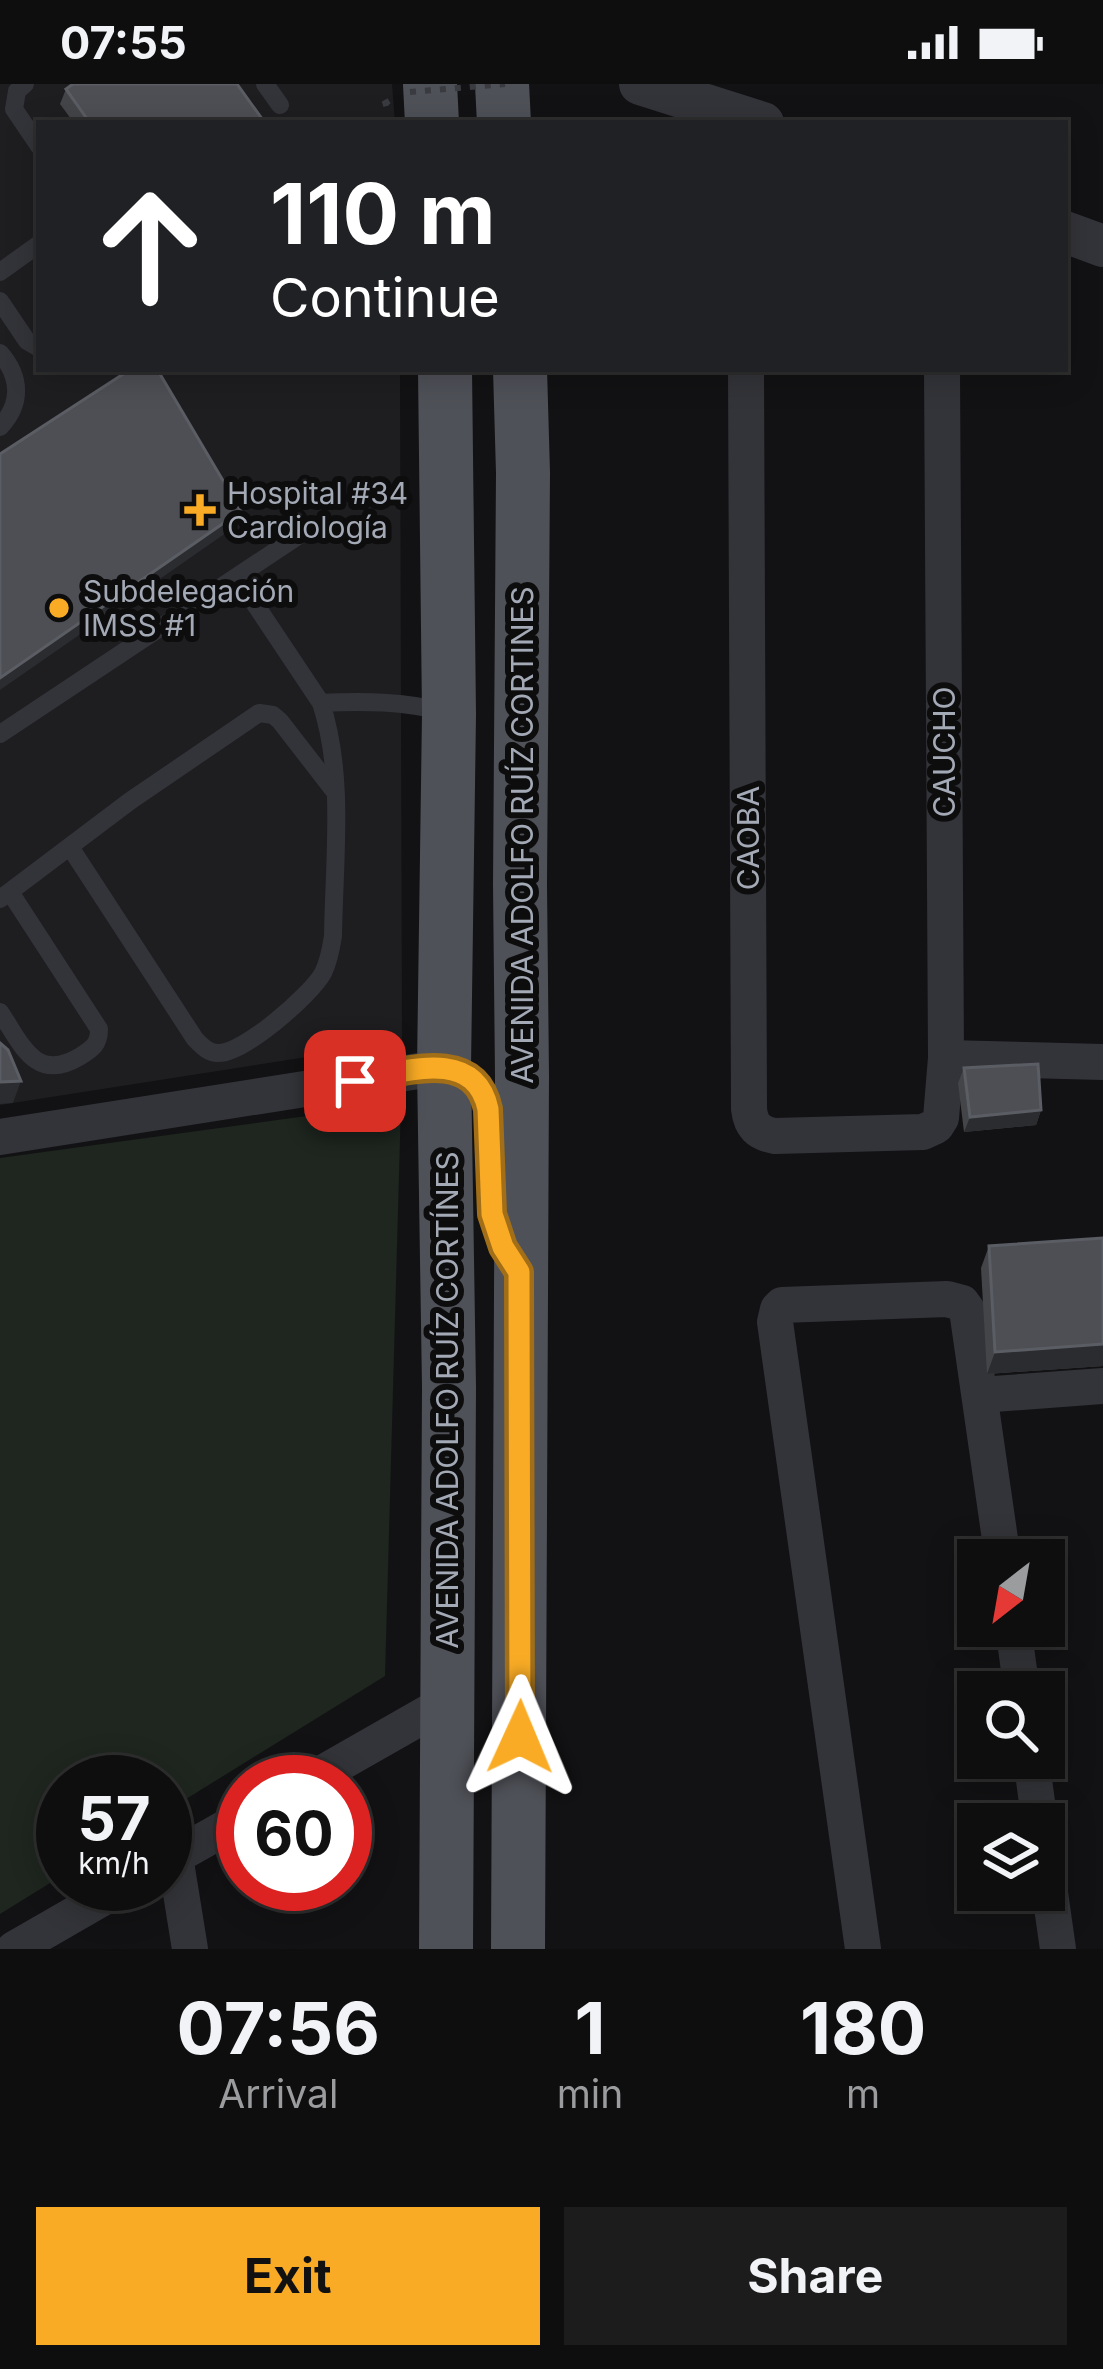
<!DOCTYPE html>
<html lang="en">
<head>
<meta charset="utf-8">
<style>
  body { margin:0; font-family:Inter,sans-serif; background:#1c1c1d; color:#f1f3f6; height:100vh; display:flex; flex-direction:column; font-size:45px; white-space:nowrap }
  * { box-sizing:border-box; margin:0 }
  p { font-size:39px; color:#9b9c9e }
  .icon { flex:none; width:66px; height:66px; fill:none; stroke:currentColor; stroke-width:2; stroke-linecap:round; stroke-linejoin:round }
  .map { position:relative; height:1865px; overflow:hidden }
  .drawer { display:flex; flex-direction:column; background:#0e0e0f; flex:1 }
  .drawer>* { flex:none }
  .guide { position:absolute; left:36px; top:36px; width:1032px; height:252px; border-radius:0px; box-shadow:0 6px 30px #0003,0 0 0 3px #2e2e2f; background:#202124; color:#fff; overflow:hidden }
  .needle { width:78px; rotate:211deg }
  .buttons { position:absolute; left:957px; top:1455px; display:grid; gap:24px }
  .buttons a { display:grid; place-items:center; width:108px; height:108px; border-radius:0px; background:#0e0e0f; box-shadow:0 6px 30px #0003,0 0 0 3px #2e2e2f; font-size:60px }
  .speed { position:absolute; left:36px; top:1671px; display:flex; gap:24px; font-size:60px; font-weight:700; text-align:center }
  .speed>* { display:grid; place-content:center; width:156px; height:156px; border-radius:50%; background:#0e0e0f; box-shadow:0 6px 30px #0003,0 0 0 3px #2e2e2f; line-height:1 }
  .speed small { font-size:30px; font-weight:400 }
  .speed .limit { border:18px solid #d22; background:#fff; color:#111 }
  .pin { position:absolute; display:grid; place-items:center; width:102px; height:102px; color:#fff; margin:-51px; border-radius:24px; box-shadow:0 6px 18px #0006 }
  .me { position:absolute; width:132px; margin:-66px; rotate:1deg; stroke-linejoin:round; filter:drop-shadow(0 0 9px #0008) }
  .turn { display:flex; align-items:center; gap:42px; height:252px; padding:0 36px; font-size:54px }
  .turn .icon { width:156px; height:156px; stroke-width:2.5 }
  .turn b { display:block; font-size:84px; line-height:102px }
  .eta { display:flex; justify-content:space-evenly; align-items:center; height:204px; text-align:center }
  .eta b { font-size:72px; font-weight:700; line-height:84px }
  .primary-button { display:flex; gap:24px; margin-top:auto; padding:24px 36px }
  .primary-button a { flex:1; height:138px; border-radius:0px; background:#f9ab25; color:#111; font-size:48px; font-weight:700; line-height:138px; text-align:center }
  .primary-button a+a { background:#1c1c1d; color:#f1f3f6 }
  .status { display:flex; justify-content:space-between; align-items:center; height:84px; padding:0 60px; background:#0e0e0f; direction:ltr }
  .status svg { height:33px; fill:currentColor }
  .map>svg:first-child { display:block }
  .built { fill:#1e1e21 }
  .green { fill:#1e261f }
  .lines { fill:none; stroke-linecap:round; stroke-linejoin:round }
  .path { stroke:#393b40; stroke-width:6; stroke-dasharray:6 9; stroke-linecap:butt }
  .service { stroke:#333439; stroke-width:18 }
  .minor { stroke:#333439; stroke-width:36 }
  .tertiary { stroke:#333439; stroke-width:42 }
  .primary { stroke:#4f5158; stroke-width:54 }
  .path-bridge { stroke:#393b40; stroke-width:6; stroke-dasharray:6 9; stroke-linecap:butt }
  .wall { fill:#434549 }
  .shaded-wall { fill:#2b2c2f }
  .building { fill:#4e4f55; stroke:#5b5d64; stroke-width:3 }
  .route-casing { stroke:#a26f18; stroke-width:30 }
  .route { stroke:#f9ab25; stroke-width:21 }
  .poi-dot { fill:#f9ab25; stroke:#0d0d0e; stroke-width:4.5 }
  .labels { text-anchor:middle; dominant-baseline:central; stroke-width:12; stroke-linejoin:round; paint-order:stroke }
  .poi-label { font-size:30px; fill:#a3a9b5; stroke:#0d0d0e; text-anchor:start }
  .street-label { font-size:30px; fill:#a3a9b5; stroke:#0d0d0e }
</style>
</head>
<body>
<div class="status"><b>07:55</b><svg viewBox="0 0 49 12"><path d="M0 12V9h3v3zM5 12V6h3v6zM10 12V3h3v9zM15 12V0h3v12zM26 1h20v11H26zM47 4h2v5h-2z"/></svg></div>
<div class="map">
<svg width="1103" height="1865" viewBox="0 0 1103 1865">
  <rect width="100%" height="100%" fill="#121214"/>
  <path class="built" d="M 0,0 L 392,0 L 395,39 L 39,39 L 39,285 L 400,285 L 402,958 L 0,1021 Z"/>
  <path class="green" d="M 401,1019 L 385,1592 L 165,1728 L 165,1698 L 63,1698 L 63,1791 L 0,1830 L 0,1074 Z"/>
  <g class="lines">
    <path class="path" d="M 388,21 L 383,12 L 389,30"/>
    <g class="service">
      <path d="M 25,0 L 17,7 L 14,25 L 39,62"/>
      <path d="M 265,0 L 280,21"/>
      <path d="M 0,188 L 39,160"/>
      <path d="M 0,217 L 27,257 L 39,264"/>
      <path d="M 0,269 C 21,293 22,320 0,343"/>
      <path d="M 237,493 L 321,619 C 363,617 404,617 445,628"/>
      <path d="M 0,650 L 310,444"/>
      <path d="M 70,763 L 195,955 C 202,962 208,969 218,969 C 243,970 311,911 323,889 C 329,877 331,865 333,852 C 334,776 345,692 321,619"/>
      <path d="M 0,815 L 130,717 L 259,629 L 273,631 L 280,637 L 335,708"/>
      <path d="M 0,928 C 21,959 35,999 79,973 C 92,965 99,961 99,945 L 10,808"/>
    </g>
    <g class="minor">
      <path d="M 746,285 L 749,1025 C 751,1042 758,1049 775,1052 L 923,1048 L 936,1042 L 941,1034 L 946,974 L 942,285"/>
      <path d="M 946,974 L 1103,978"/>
      <path d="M 0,1053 L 444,983"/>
      <path d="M 980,1311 L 1103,1302"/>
      <path d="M 1013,1542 L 1022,1608"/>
      <path d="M 1031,1674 L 1040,1740"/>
      <path d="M 307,1698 L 449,1617"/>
      <path d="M 1044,1767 L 1058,1865"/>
      <path d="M 175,1772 L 190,1865"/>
      <path d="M 165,1778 L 243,1734"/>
      <path d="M 14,1865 L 127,1800"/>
      <path d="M 863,1865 L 775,1238 L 778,1225 L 782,1221 L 947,1215 L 962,1219 L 967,1226 L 1003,1476"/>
    </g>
    <g class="tertiary">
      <path d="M 640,0 L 763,39"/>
      <path d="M 1065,148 L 1103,162"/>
    </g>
    <g class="primary">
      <path d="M 430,0 L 432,39"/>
      <path d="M 502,0 L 504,39"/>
      <path d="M 445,285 L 449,630 L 444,983 L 449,1303 L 446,1865"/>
      <path d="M 518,1865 L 522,992 L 520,800 L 523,389 L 520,285"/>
    </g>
    <path class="path-bridge" d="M 410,8 L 505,0"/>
  </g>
  <g class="wall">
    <path d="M 66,5 L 265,39 L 74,39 L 60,20 Z"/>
    <path d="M 964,984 L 1041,1026 L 1036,1041 L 964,1048 L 958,999 Z"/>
    <path d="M 1103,1154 L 1103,1282 L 987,1290 L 981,1184 L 989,1162 Z"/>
  </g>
  <g class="shaded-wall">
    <path d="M 241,427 L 236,442 L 0,606 L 0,594 Z"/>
    <path d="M 21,997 L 13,1019 L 0,1020 L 0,998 Z"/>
    <path d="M 1041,1026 L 1036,1041 L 964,1048 L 970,1033 Z"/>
    <path d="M 1103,1260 L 1103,1282 L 987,1290 L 995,1268 Z"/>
  </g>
  <g class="building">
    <path d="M 73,0 L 237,0 L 265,39 L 90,39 L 66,5 Z"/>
    <path d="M 131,285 L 157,285 L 241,427 L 0,594 L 0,370 Z"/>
    <path d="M 0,959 L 8,966 L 21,997 L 0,998 Z"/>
    <path d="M 1038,980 L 1041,1026 L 970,1033 L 964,984 Z"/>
    <path d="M 1103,1154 L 1103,1260 L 995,1268 L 989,1162 Z"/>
  </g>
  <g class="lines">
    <g class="route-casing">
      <path id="route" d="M 355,997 C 401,989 474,961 488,1025 L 492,1130 L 503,1163 L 519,1188 L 520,1653"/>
    </g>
    <use href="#route" class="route"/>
  </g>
  <g class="poi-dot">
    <path d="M194 408h12v12h12v12h-12v12h-12v-12h-12v-12h12z"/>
    <circle cx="59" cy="524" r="12"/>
  </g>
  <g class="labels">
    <g class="poi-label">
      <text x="227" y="409">Hospital #34<tspan x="227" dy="34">Cardiología</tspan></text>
      <text x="83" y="507">Subdelegación<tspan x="83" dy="34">IMSS #1</tspan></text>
    </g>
    <g class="street-label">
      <text transform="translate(944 668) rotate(-90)">CAUCHO</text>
      <text transform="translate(522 751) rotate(-90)">AVENIDA ADOLFO RUÍZ CORTINES</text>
      <text transform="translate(748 754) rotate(-90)">CAOBA</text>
      <text transform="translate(447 1316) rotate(-90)">AVENIDA ADOLFO RUÍZ CORTÍNES</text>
    </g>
  </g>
</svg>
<div class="buttons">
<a><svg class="needle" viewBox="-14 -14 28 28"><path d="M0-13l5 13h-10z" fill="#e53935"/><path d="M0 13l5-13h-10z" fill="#9b9c9e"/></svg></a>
<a><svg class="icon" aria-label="search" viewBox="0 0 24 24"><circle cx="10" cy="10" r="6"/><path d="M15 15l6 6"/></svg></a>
<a><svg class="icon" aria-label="layers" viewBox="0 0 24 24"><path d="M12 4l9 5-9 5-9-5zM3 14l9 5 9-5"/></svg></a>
</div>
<div class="speed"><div>57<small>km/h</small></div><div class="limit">60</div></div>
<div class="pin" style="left:355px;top:997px;background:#d93025"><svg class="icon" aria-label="arrive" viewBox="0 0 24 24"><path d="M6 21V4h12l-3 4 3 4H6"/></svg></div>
<svg class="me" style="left:520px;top:1653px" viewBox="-20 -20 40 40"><path d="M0-17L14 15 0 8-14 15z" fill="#f9ab25" stroke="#fff" stroke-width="4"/></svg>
<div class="guide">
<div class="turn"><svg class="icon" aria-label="ahead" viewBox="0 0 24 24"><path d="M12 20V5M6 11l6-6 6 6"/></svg><div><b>110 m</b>Continue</div></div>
</div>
</div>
<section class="drawer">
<div class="eta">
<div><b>07:56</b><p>Arrival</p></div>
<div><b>1</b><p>min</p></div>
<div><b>180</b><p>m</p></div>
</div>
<div class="primary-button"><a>Exit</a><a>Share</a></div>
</section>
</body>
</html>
